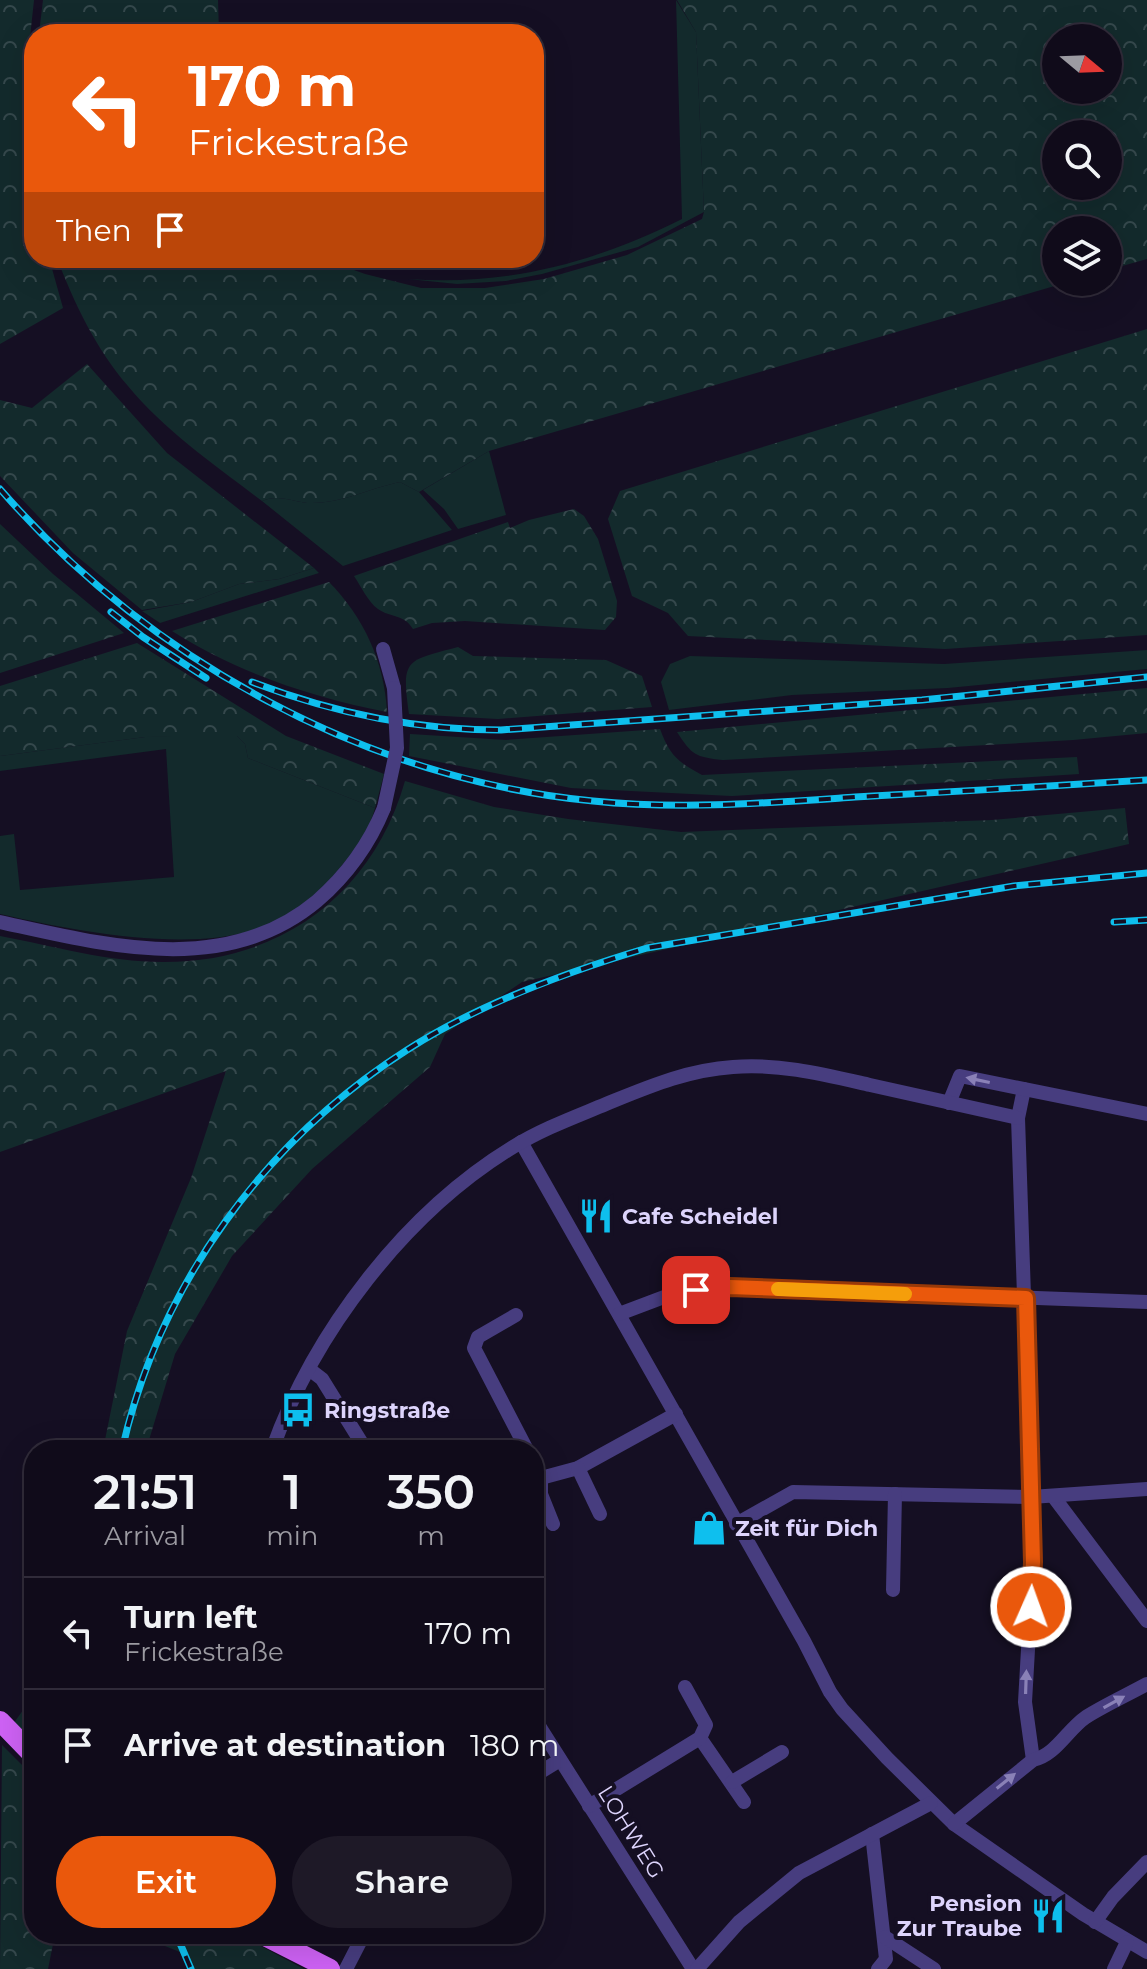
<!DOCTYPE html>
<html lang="en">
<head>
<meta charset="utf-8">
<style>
  body { margin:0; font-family:Montserrat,sans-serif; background:#1e1927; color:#f1f3f6; height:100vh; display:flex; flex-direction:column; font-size:30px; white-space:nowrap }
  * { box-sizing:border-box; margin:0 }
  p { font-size:26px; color:#9c9ba2 }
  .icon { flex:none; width:44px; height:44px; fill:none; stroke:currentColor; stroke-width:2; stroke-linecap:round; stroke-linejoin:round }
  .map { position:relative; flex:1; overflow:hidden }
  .drawer { position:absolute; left:24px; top:1440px; width:520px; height:504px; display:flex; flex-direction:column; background:#100b1a; border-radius:32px; box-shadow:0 8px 32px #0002,0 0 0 2px #302b39 }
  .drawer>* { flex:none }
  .hud { position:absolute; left:24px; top:24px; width:520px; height:244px; border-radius:32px; box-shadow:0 8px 32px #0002,0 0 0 2px #302b39; background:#ea580c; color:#fff; overflow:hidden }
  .needle { width:52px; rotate:109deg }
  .tools { position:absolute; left:1042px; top:24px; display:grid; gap:16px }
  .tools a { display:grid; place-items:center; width:80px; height:80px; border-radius:50%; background:#100b1a; box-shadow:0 8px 32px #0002,0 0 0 2px #302b39; font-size:40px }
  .pin { position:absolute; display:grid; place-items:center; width:68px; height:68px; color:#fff; margin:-34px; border-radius:16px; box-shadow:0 4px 12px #0006 }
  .me { position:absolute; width:88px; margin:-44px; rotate:2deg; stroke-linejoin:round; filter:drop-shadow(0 0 6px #0008) }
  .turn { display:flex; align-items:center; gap:28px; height:168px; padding:0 32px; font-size:36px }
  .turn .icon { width:104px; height:104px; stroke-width:2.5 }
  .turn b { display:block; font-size:56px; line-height:68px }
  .then { display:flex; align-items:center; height:76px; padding:0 32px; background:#0003; gap:16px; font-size:30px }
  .eta { display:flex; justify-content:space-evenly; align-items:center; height:136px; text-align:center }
  .eta b { font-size:48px; font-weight:600; line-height:56px }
  .action { display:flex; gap:16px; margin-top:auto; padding:16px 32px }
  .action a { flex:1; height:92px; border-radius:48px; background:#ea580c; color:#fff; font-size:32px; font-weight:600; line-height:92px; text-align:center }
  .action a+a { background:#1e1927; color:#f1f3f6 }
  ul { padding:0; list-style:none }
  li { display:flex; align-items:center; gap:24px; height:112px; padding:0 32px; border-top:2px solid #302b39 }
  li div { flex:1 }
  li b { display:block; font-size:30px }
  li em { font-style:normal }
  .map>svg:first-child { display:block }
  .grass { fill:#132a2c }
  .forest { fill:url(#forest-crowns); fill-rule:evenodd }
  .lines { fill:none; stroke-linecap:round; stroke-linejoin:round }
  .minor { stroke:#473d7f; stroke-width:14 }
  .primary { stroke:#ce62f5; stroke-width:20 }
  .rail-casing { stroke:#0ebfee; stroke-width:7 }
  .rail { stroke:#150f23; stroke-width:4; stroke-dasharray:12; stroke-linecap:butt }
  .minor-bridge { stroke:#473d7f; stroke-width:14 }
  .oneway { fill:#8a81b7 }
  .route-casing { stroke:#983908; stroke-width:20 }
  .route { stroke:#ea580c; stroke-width:14 }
  .slow { stroke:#f59e0b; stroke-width:14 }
  .labels { text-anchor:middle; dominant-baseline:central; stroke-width:8; stroke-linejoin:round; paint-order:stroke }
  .poi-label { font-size:22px; font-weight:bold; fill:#ddd4fc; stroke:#150f23; text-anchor:start }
  .street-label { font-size:22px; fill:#ddd4fc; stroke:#150f23 }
</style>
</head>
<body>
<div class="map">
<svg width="1147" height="1969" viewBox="0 0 1147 1969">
  <defs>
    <pattern id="forest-crowns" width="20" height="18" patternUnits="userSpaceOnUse" patternTransform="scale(2)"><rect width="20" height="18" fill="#132a2c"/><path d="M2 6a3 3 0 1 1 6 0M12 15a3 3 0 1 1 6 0" fill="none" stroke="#35484c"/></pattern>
  </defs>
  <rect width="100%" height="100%" fill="#150f23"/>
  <g class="grass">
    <path d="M 676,0 L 696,32 L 704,212 L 638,247 L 542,274 L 506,281 L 457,284 L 408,279 C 508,286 593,263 682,219 Z"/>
    <path d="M 489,451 L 506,515 L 458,529 L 444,509 L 423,490 Z"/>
    <path d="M 400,482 L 419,492 L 452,530 L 343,566 L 262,501 C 278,493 295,503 312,503 C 343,503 370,488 400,482 Z"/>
    <path d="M 314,568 L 319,573 L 160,623 L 142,611 L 191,602 L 239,584 L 279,579 Z"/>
    <path d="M 1147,650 L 1147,669 L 948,688 L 792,695 L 669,710 L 661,682 L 670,664 L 690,656 L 944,664 Z"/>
    <path d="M 225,734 L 237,736 L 245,744 L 248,758 L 375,808 C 369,832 354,851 338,870 C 323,889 299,909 277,921 C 205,958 75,931 0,914 L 0,836 L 14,834 L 20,890 L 174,877 L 166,749 L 0,771 L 0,756 L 145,737 Z"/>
  </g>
  <g class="forest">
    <path d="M 0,0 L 34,0 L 22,112 L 27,176 L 34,201 L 34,258 L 49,258 L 63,308 L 0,344 Z"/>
    <path d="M 43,0 L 218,0 L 219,34 L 39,34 Z"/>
    <path d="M 677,0 L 1147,0 L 1147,259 L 1108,270 L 1108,230 L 1056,230 L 1056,282 L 1068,282 L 489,451 L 419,492 L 400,482 C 370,488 343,503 312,503 C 295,503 278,493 262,501 C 215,465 165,431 128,386 C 96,349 74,303 57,258 L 320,258 L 365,274 L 421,288 L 485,288 L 544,279 L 627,255 L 702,219 L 704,212 L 696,32 ZM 1056,38 L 1108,38 L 1108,90 L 1056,90 ZM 1056,134 L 1108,134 L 1108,186 L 1056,186 Z"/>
    <path d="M 34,72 L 34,169 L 30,110 Z"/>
    <path d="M 1147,329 L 1147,635 L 945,649 L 688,636 L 668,613 L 632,596 L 608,519 L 620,491 Z"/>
    <path d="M 87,364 L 167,453 L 314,568 L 279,579 L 239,584 L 191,602 L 142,610 L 73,553 L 0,476 L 0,400 L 32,408 Z"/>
    <path d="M 574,509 L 584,516 L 598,539 L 617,601 L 616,617 L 605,630 L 465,621 L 432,623 L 413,629 C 404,614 391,618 378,609 C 368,602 361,586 354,576 L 508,522 L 510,528 L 529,520 Z"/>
    <path d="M 0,524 L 53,574 L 124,633 L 0,673 Z"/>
    <path d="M 329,582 C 364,618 384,661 387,712 C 311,697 238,673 172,631 Z"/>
    <path d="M 137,643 L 286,736 L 384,774 L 375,808 L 248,758 L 245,744 L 237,736 L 145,737 L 0,756 L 0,686 Z"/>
    <path d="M 458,647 L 473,656 L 606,660 L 642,676 L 652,707 L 498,719 L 409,714 C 401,658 406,661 458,647 Z"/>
    <path d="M 1147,688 L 1147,733 L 1073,740 L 723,760 C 695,757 692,755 677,732 Z"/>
    <path d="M 660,729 C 670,756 678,762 702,775 L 1077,757 L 1079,774 L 732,796 L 571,788 L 409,756 L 410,734 L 506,740 Z"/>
    <path d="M 405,781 L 494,807 L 568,819 L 681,832 L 992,820 L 1125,808 L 1129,844 L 522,982 L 445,1034 L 430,1067 L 312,1169 L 232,1256 L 175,1354 L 146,1450 L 103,1450 L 127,1331 L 191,1178 L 226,1071 L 0,1152 L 0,936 C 53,946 108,962 162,962 C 280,963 373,894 405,781 Z"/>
    <path d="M 34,1695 L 34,1759 L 8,1731 Z"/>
    <path d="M 2,1745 L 34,1777 L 34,1934 L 55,1934 L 48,1969 L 0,1969 Z"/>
    <path d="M 135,1934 L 238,1934 L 304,1969 L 187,1969 L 180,1952 Z"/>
  </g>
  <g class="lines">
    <g class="minor">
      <path d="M 383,649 L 394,688"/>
      <path d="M 0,922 C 105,945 225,978 317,901 C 347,875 369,845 384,808"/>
      <path d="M 1024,1089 L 1018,1118 L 1033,1562 L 1025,1702 L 1033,1760"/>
      <path d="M 949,1103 L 960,1076 L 1147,1114"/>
      <path d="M 521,1142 L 804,1641 L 830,1692 L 842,1709 L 887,1758 L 954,1824 L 1083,1914 L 1147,1952"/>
      <path d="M 619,1314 L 672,1294 L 730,1287 L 1147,1302"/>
      <path d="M 516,1315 L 478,1337 L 474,1348 L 527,1450"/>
      <path d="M 309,1369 L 322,1379 L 366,1450"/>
      <path d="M 272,1450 C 314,1332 405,1213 513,1147 C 542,1129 575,1117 606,1104 C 648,1087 687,1070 733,1067 C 779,1063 826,1075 870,1085 C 920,1096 969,1107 1018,1118"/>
      <path d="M 534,1463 L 541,1478 L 578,1468 L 676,1414"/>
      <path d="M 578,1468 L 600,1514"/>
      <path d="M 541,1478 L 541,1494 L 553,1524"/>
      <path d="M 1053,1496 L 1147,1621"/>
      <path d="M 736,1524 L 793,1492 L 1031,1497 L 1147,1489"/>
      <path d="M 893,1590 L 895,1494"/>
      <path d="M 534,1718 L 693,1969"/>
      <path d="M 700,1738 L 744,1802"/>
      <path d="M 534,1776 L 560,1760"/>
      <path d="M 732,1782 L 782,1752"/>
      <path d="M 589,1806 L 700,1738 L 706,1725 L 685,1687"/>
      <path d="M 954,1824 L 1033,1760 C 1056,1755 1067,1730 1086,1717 C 1105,1705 1127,1695 1147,1684"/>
      <path d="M 872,1834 L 886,1959 L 878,1969"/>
      <path d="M 1095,1922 L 1113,1897 L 1147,1862"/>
      <path d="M 885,1937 L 934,1969"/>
      <path d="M 346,1969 L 364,1934"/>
      <path d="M 697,1969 L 739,1922 L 799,1873 L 931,1803"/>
      <path d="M 1114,1969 L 1127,1942"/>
    </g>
    <g class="primary">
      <path d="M 0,1721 L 34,1756"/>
      <path d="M 261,1934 L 330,1969"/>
    </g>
    <g class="rail-casing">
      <g id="rail">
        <path d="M 0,489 C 149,660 366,779 593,801 C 680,810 767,803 855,797 C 952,792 1050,786 1147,780"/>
        <path d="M 111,612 L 143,637 L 206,678"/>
        <path d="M 252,682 C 333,713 413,730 501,730 L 922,700 L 1147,677"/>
        <path d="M 1114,922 L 1147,920"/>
        <path d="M 122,1450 C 159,1285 265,1140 407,1050 C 475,1006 570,971 647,948 L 1014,886 L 1147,873"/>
        <path d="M 176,1934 L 191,1969"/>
      </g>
    </g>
    <use href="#rail" class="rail"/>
    <path class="minor-bridge" d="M 384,808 L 397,748 L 394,688"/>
  </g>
  <defs><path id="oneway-solid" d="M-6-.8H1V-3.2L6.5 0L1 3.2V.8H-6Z" transform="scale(2)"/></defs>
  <g class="oneway">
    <use href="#oneway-solid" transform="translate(978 1080) rotate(-168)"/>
    <use href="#oneway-solid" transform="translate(1026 1682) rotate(-88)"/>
    <use href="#oneway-solid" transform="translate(1114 1702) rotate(-29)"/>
    <use href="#oneway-solid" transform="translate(1006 1781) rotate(-39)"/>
  </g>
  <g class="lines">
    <g class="route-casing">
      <path id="route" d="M 696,1290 L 730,1287 L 1026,1298 L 1033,1562 L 1031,1607"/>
    </g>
    <use href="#route" class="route"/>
    <path class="slow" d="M 778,1289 L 905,1294"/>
  </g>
  <defs>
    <g id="restaurant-bare" transform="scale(2.76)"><path d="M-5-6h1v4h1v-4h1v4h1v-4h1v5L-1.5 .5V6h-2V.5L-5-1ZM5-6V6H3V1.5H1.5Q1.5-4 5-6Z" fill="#0ebfee" stroke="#150f23" stroke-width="2.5" paint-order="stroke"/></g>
    <g id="bus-bare" transform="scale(2.76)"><path d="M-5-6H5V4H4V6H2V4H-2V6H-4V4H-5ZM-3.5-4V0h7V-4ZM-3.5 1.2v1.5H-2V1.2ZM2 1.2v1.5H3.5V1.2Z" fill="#0ebfee" stroke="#150f23" stroke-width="2.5" paint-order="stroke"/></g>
    <g id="shop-bare" transform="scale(2.76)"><path d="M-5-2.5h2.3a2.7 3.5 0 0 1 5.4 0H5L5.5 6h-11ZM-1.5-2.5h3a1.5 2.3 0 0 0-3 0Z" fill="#0ebfee" stroke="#150f23" stroke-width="2.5" paint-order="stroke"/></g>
  </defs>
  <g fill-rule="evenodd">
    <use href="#restaurant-bare" x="596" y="1216"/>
    <use href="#bus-bare" x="298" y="1410"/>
    <use href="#shop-bare" x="709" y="1528"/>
    <use href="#restaurant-bare" x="1048" y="1916"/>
  </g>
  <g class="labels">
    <g class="poi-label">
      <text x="622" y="1216">Cafe Scheidel</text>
      <text x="324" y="1410">Ringstraße</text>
      <text x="735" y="1528">Zeit für Dich</text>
      <text x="1022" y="1903" text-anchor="end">Pension<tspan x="1022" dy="25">Zur Traube</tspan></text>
    </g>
    <g class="street-label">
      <text transform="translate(631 1832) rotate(58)">LOHWEG</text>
    </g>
  </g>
</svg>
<div class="tools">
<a><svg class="needle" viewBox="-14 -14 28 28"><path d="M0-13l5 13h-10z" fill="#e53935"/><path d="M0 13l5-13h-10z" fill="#9c9ba2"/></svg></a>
<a><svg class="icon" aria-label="search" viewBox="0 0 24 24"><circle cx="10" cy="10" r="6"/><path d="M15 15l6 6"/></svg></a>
<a><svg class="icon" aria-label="layers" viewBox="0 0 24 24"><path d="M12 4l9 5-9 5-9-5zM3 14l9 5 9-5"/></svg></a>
</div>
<div class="pin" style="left:696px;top:1290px;background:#d93025"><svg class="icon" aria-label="arrive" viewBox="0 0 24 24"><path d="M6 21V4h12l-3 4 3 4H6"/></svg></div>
<svg class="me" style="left:1031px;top:1607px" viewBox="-20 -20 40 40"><circle r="17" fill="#ea580c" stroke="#fff" stroke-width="3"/><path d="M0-11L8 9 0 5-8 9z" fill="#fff"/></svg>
<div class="hud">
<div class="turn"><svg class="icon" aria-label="left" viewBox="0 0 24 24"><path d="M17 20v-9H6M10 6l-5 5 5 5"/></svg><div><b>170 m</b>Frickestraße</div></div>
<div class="then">Then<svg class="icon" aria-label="arrive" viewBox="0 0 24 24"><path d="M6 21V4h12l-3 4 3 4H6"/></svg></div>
</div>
<section class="drawer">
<div class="eta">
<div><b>21:51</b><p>Arrival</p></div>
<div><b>1</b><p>min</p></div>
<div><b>350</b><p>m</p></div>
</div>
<ul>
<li><svg class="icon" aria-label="left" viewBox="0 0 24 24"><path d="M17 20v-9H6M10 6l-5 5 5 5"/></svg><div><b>Turn left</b><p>Frickestraße</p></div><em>170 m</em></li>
<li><svg class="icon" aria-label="arrive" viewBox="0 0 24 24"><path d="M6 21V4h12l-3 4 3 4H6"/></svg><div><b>Arrive at destination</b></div><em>180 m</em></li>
</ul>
<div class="action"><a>Exit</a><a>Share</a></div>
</section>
</div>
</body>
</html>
